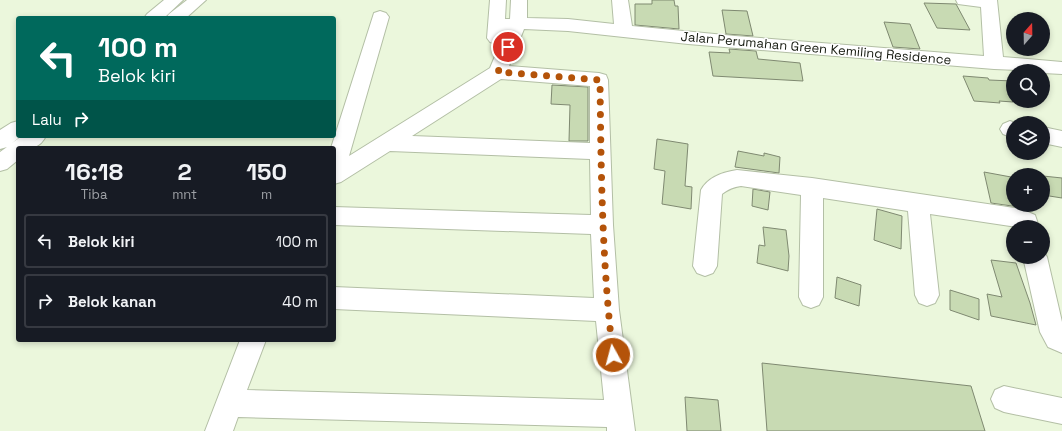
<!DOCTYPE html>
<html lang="id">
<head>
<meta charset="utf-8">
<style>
  body { margin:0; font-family:"Space Grotesk",sans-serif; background:#20242c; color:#f1f3f6; height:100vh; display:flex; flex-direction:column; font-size:15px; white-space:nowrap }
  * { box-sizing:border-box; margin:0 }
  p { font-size:13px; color:#9ea1a6 }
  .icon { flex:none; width:22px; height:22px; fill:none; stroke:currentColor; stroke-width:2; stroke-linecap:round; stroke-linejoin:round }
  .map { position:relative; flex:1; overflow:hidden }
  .drawer { position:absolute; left:16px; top:146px; width:320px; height:196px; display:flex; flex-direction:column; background:#171b24; border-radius:4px; box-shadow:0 2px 6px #0003 }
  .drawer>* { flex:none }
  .banner { position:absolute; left:16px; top:16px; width:320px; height:122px; border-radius:4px; box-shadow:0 2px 6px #0003; background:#00695c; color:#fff; overflow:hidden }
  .needle { width:26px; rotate:20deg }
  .buttons { position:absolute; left:1006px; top:12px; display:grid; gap:8px }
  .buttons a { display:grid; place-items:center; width:44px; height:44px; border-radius:50%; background:#171b24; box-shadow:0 2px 6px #0003; font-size:20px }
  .pin { position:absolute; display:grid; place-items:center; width:34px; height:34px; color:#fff; margin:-17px; border:2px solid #fff; border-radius:50%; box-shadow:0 1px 4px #0007 }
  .me { position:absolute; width:44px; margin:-22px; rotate:353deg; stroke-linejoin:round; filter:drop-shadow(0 0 3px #0008) }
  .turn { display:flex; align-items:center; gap:14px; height:84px; padding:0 16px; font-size:18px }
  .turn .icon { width:52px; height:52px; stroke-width:2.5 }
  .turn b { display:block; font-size:28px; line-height:34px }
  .then { display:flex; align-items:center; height:38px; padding:0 16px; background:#0003; gap:8px; font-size:15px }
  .eta { display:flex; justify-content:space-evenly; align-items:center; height:68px; text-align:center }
  .eta b { font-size:24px; font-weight:700; line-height:28px }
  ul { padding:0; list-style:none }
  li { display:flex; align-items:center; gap:12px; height:54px; margin:0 8px 6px; padding:0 8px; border:2px solid #363941; border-radius:4px }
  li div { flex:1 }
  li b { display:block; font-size:15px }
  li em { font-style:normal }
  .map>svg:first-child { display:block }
  .building { fill:#c8dab3; stroke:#7f8971 }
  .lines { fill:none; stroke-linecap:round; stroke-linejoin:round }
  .minor-casing { stroke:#b3bfa5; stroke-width:2 }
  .minor { fill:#fff; fill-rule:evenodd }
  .route { stroke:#b45309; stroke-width:7; stroke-dasharray:0 12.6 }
  .labels { text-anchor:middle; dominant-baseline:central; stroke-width:3; stroke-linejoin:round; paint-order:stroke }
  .street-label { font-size:13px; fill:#15190f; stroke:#fff }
</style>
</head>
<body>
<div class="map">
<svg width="1062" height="431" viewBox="0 0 1062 431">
  <rect width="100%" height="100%" fill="#ebf7dc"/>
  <g class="building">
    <path d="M 652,0 L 674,0 L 675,6 L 678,6 L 679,29 L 635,25 L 635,4 L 652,4 Z"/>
    <path d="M 924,3 L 956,4 L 970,30 L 937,28 Z"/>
    <path d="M 722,10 L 747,11 L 753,36 L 726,34 Z"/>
    <path d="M 884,22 L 910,24 L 920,49 L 893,47 Z"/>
    <path d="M 729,49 L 756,51 L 758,59 L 800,63 L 803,81 L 713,76 L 709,52 L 730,53 Z"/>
    <path d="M 963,76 L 988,78 L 989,80 L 1013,81 L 1013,102 L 999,101 L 1000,103 L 974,101 Z"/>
    <path d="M 552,85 L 588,87 L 588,141 L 569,141 L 570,105 L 551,104 Z"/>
    <path d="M 657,139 L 688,144 L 685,186 L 692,187 L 691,209 L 662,204 L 665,171 L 654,169 Z"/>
    <path d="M 738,151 L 764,156 L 764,153 L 780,157 L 779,173 L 735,167 Z"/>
    <path d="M 984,172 L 1011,177 L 1013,185 L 1013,205 L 1018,205 L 1019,207 L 991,203 Z"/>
    <path d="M 1043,176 L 1062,178 L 1062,198 L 1043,195 Z"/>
    <path d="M 753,189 L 770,192 L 768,210 L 752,206 Z"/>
    <path d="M 877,209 L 902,216 L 901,249 L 874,240 Z"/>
    <path d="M 763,227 L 786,230 L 789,256 L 788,271 L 757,263 L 759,245 L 765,246 Z"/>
    <path d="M 991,260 L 1016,263 L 1030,303 L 1036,325 L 991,316 L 987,294 L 1002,297 Z"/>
    <path d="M 837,277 L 861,285 L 859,306 L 835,298 Z"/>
    <path d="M 950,290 L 979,299 L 979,320 L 950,310 Z"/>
    <path d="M 762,363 L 971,386 L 985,431 L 767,431 Z"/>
    <path d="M 685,397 L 718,400 L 721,431 L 687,431 Z"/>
  </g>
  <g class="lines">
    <g class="minor-casing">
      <g id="minor">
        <path d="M 164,0 L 183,0 L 164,18 L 144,18 L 147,14 Z"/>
        <path d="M 187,0 L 206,0 L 186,18 L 166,18 L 169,14 Z"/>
        <path d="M 490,0 L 506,0 L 505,19 L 510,19 L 511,0 L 527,0 L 527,18 L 568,19 L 614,24 L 612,0 L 628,0 L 632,26 L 735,36 L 984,56 L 981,7 L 958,4 L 956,0 L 997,0 L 1003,57 L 1062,62 L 1062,74 L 1043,73 L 1043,71 L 994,69 L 688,44 L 568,31 L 524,29 L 509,66 L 599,73 L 606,75 L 608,80 L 613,225 L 619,310 L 635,431 L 607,431 L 607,427 L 238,417 L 233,431 L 205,431 L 240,340 L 266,340 L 247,390 L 604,400 L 596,321 L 334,309 L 334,287 L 594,298 L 591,234 L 334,225 L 334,207 L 591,215 L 590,159 L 390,151 L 341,182 L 334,184 L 334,148 L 331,148 L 374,13 L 380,11 L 386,13 L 389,17 L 349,156 L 490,68 L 501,42 L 496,44 L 490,42 L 487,38 ZM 501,79 L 590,86 L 590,143 L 412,136 Z"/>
        <path d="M 18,121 L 18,136 L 21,136 L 12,143 L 22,136 L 46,136 C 39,149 32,148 18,148 L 18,160 L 7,169 L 0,171 L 0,152 L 7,147 L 0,149 L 0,130 L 11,123 Z"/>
        <path d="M 1010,121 L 1015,123 L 1013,123 L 1013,138 L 1003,134 L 1000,129 L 1003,124 Z"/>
        <path d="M 1043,127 L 1062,131 L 1062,147 L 1043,143 Z"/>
        <path d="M 737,170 L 812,178 L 1021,209 L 1035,215 L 1039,227 L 1017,227 L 930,214 L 939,295 L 935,303 L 927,306 L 919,303 L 915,295 L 908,211 L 823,198 L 823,297 L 819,305 L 811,308 L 803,305 L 799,297 L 801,195 L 741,186 C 733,187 729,189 722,194 L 717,266 L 713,273 L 705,276 L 697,273 L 693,266 L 701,190 C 708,177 723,172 737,170 Z"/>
        <path d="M 1043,250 L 1047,257 L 1062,322 L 1062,353 L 1048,347 L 1040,332 L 1023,257 L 1043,257 Z"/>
        <path d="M 1004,386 L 1062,398 L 1062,424 L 1004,412 L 995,408 L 991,399 L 995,390 Z"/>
      </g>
    </g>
    <use href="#minor" class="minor"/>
  </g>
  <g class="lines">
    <path class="route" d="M 508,47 L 498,72 L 600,80 C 601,172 602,263 613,355"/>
  </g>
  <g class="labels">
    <g class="street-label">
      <text transform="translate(816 48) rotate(5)">Jalan Perumahan Green Kemiling Residence</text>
    </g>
  </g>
</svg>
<div class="buttons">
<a><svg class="needle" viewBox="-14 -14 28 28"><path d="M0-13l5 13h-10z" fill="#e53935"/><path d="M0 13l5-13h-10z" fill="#9ea1a6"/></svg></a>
<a><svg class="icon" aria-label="search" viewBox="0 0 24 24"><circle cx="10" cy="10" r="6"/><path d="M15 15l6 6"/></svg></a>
<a><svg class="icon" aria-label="layers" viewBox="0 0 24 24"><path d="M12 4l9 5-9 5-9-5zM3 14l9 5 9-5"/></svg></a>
<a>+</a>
<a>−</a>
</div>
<div class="pin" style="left:508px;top:47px;background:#d93025"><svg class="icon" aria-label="arrive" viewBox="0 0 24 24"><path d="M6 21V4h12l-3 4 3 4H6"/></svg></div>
<svg class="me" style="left:613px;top:355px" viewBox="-20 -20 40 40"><circle r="17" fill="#b45309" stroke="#fff" stroke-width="3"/><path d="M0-11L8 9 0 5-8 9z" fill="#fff"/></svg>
<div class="banner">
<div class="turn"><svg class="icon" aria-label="left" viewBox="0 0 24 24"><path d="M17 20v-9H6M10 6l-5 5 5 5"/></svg><div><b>100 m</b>Belok kiri</div></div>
<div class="then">Lalu<svg class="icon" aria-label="right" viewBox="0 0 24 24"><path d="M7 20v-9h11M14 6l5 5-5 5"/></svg></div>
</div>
<section class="drawer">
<div class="eta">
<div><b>16:18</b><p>Tiba</p></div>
<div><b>2</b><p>mnt</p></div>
<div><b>150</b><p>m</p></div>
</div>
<ul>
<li><svg class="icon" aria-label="left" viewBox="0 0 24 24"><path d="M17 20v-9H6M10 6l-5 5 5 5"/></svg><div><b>Belok kiri</b></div><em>100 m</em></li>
<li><svg class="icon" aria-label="right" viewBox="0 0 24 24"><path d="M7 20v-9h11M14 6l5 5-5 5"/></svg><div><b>Belok kanan</b></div><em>40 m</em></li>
</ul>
</section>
</div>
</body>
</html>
